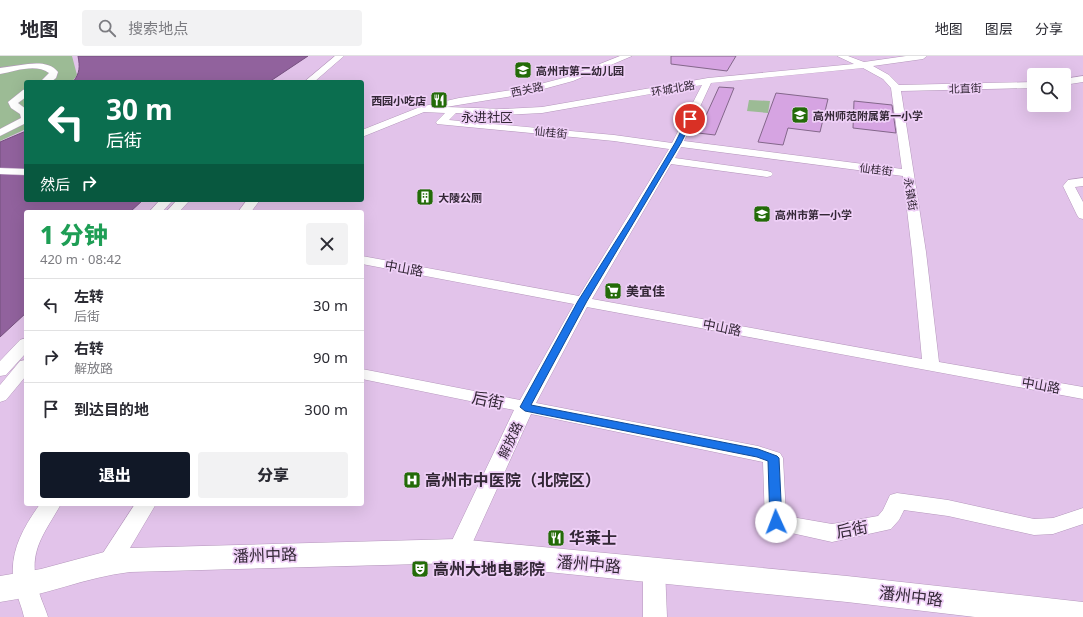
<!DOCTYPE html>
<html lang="zh">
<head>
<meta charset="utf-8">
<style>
  body { margin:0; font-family:"Noto Sans","Noto Sans SC",sans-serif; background:#f2f2f3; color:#2b2b33; height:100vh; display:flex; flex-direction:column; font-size:15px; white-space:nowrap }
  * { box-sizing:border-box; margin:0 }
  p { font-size:13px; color:#7c7c81 }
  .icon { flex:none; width:22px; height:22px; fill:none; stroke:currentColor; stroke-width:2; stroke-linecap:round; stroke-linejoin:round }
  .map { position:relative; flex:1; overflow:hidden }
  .drawer { position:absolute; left:24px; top:154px; width:340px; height:296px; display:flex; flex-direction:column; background:#fff; border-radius:4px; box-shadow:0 4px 16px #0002 }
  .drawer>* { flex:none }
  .guide { position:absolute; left:24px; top:24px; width:340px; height:122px; border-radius:4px; box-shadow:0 4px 16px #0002; background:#0b6e4f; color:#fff; overflow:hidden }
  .buttons { position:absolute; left:1027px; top:12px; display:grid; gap:8px }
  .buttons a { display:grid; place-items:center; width:44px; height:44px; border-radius:4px; background:#fff; box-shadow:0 4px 16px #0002; font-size:20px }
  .pin { position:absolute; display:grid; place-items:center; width:34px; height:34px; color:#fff; margin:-17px; border:2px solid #fff; border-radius:50%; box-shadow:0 1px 4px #0007 }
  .me { position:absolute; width:44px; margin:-22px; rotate:358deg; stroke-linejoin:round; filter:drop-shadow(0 0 3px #0008) }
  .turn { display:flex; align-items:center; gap:14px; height:84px; padding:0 16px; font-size:18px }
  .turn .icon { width:52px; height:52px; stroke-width:2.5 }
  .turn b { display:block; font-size:28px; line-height:34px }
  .then { display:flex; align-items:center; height:38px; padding:0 16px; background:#0003; gap:8px; font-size:15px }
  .round { display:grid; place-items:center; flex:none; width:42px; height:42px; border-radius:4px; background:#f2f2f3 }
  .overview { display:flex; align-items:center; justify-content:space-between; height:68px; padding:0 16px }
  h1 { font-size:24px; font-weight:800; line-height:30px; color:#1e9e55 }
  .button { display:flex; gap:8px; margin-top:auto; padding:8px 16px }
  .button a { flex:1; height:46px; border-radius:4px; background:#111827; color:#fff; font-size:16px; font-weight:800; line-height:46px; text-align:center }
  .button a+a { background:#f2f2f3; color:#2b2b33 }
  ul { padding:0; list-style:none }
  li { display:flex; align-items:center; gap:12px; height:52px; padding:0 16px; border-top:1px solid #e1e1e2 }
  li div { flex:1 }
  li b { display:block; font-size:15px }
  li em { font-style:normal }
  header { display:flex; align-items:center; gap:24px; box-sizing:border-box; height:56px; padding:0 20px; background:#fff; border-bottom:1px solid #e1e1e2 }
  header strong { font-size:19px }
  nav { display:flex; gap:22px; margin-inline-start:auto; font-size:14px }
  .search { width:280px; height:36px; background:#f2f2f3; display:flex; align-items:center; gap:10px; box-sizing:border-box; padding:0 14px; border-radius:4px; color:#7c7c81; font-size:15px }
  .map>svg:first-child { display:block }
  .green { fill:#9cbb95 }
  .water { fill:#91629d; stroke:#75507e }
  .building { fill:#d6a4e2; stroke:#83678a }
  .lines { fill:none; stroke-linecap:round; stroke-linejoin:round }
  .minor-casing { stroke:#b597bc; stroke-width:1 }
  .major-casing { stroke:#b597bc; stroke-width:1 }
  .minor { fill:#fff; fill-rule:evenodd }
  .major { fill:#fff; fill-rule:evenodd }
  .route { fill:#1a73e8; stroke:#114b97 }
  .labels { text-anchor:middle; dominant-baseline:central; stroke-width:3.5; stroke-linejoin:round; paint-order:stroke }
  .far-poi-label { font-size:11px; font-weight:bold; fill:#332736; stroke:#efd0f7; text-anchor:start }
  .far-street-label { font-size:11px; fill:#332736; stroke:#efd0f7 }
  .far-quarter-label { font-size:13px; fill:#332736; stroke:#efd0f7 }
  .street-label { font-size:13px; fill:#332736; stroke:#efd0f7 }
  .poi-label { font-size:13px; font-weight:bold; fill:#332736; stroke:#efd0f7; text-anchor:start }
  .near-street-label { font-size:16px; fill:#332736; stroke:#efd0f7 }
  .near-poi-label { font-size:16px; font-weight:bold; fill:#332736; stroke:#efd0f7; text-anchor:start }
</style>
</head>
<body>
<header>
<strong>地图</strong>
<div class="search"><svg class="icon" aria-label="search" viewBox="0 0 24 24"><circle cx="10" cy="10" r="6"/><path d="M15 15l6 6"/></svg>搜索地点</div>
<nav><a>地图</a><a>图层</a><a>分享</a></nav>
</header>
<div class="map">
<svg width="1083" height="561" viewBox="0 0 1083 561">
  <rect width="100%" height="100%" fill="#e2c3ea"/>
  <g class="green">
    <path d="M 0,0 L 72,0 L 77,19 L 72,26 L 26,26 L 26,73 L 0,85 Z"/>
    <path d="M 749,44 L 770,45 L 768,57 L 747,55 Z"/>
  </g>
  <g class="water">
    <path d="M 78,0 L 308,0 L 269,26 L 73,26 C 80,17 80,11 78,0 Z"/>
    <path d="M 26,75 L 26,144 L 143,144 L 130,156 L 26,156 L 26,257 L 0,281 L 0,86 Z"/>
  </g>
  <g class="building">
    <path d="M 671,0 L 736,0 L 727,15 L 671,8 Z"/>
    <path d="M 719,31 L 734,32 L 715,79 L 698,77 Z"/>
    <path d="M 776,37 L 828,43 L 820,76 L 788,72 L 783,89 L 758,86 Z"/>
    <path d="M 854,45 L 892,49 L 896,77 L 853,72 Z"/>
  </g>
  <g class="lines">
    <g class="minor-casing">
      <g id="minor">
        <path d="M 335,0 L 344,0 L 314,26 L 304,26 Z"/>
        <path d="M 620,0 L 632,0 L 573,25 L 525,38 L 446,51 L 504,53 L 542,51 L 708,22 L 854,8 L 837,0 L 848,0 L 864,6 L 906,0 L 927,0 L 923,3 L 873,10 L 889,19 L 899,29 L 1034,26 L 1034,32 L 901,35 L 926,196 L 939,306 L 1083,331 L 1083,343 L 587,251 L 536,347 L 758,390 L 780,397 L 783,402 L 786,460 L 832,468 L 878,460 L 883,454 L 890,439 L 897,437 L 948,444 L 1034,463 L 1053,462 L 1083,452 L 1083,468 L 1053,478 L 1034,479 L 948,460 L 904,454 L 899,464 L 891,473 L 832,486 L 769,472 L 765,466 L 763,406 L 531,358 L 466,501 L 458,504 L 450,501 L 447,495 L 514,354 L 362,323 L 362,313 L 520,344 L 574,248 L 362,208 L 362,200 L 579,240 L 669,93 L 614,85 L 437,68 L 436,66 L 445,57 L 424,56 L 362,81 L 362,74 L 420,51 L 459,42 L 525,32 L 567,21 ZM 863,12 L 883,23 L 891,32 L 902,113 L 684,85 L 711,27 ZM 702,29 L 672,87 L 614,79 L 449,64 L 456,57 L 504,59 L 542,57 ZM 681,91 L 903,120 L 912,196 L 922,303 L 592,243 L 671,108 L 767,121 L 771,120 L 773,118 L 771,116 L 767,115 L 675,102 Z"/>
        <path d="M 28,8 C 39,7 51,7 58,16 L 56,22 L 51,26 L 40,26 L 49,17 C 36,7 15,15 0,18 L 0,12 Z"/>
        <path d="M 1083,20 L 1083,26 L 1064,29 L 1064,23 Z"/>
        <path d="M 26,33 L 26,41 L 18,47 L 26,53 L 26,67 L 0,80 L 0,73 L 21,62 L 20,58 L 11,52 L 8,46 L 23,34 Z"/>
        <path d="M 0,112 L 26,113 L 26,119 L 0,118 Z"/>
        <path d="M 1083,122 L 1083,130 L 1075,131 L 1083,146 L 1083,163 L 1079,162 L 1077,159 L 1063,130 L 1068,124 Z"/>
        <path d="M 160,144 L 173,144 L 162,156 L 149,156 Z"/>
        <path d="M 177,144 L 190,144 L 179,156 L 166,156 Z"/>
        <path d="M 247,144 L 260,144 L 251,156 L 238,156 Z"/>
        <path d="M 26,282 L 26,297 L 6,319 L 0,320 L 0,305 L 20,284 Z"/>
        <path d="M 26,304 L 26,320 L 6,344 L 0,346 L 0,329 L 20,305 Z"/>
        <path d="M 40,448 L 61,448 C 45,477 27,495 38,532 C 40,542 45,551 48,561 L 24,561 C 22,551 17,541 15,531 C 7,500 22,473 40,448 Z"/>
        <path d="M 135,448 L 156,448 L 117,514 L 109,516 L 101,514 L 98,507 L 101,500 Z"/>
        <path d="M 654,504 L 662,506 L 665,513 L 667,561 L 643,561 L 643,513 L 646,506 Z"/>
      </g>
    </g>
    <g class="major-casing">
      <path id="major" d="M 458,483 L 847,520 L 1083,546 L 1083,561 L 975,561 L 847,546 L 458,507 L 130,516 C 86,521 44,540 0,546 L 0,520 L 41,513 L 108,495 L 130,492 Z"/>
    </g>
    <use href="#minor" class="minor"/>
    <use href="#major" class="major"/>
  </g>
  <path class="route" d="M 688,61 L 693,63 L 681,87 L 587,245 L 531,349 L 758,393 L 777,400 L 779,402 L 782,466 L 780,469 L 776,470 L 771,469 L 770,466 L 768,405 L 757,401 L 525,355 L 520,351 L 578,245 L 631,161 L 675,87 Z"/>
  <defs>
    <g id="school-square" transform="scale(0.9)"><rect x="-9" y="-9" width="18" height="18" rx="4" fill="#236b08" stroke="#efd0f7"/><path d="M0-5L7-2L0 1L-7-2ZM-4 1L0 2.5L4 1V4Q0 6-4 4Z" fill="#fff"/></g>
    <g id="restaurant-square" transform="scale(0.9)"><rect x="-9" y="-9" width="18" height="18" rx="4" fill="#236b08" stroke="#efd0f7"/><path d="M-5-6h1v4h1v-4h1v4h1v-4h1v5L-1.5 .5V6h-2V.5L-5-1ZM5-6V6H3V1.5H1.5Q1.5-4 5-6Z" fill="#fff"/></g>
    <g id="building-square" transform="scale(0.9)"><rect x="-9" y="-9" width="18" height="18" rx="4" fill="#236b08" stroke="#efd0f7"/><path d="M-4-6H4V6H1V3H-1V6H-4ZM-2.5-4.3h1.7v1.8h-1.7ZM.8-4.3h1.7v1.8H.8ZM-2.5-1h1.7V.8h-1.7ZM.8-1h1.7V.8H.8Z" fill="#fff"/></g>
    <g id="supermarket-square" transform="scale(0.9)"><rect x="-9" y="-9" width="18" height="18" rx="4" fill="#236b08" stroke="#efd0f7"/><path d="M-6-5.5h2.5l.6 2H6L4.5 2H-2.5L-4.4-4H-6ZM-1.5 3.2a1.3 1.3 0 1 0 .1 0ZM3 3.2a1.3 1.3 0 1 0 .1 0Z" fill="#fff"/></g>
    <g id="hospital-square" transform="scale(0.9)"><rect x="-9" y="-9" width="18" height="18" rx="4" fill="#236b08" stroke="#efd0f7"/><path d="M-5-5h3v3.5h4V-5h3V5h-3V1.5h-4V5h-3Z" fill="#fff"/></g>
    <g id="theatre-square" transform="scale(0.9)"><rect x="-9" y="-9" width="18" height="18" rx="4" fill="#236b08" stroke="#efd0f7"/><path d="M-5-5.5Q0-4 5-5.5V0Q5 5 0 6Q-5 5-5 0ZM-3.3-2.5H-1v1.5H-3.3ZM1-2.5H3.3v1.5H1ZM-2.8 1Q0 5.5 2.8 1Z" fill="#fff"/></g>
  </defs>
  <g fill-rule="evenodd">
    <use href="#school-square" x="523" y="14"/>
    <use href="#restaurant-square" x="439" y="44"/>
    <use href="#school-square" x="800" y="59"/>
    <use href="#building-square" x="425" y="141"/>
    <use href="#school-square" x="762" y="158"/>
    <use href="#supermarket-square" x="613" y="235"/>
    <use href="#hospital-square" x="412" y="424"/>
    <use href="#restaurant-square" x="556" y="482"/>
    <use href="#theatre-square" x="420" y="513"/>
  </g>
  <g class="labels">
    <g class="far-poi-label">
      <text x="536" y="14">高州市第二幼儿园</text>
      <text x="426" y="44" text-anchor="end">西园小吃店</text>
      <text x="813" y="59">高州师范附属第一小学</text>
      <text x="438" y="141">大陵公厕</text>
      <text x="775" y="158">高州市第一小学</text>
    </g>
    <g class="far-street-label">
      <text transform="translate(673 32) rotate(-10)">环城北路</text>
      <text transform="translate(965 32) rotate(-2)">北直街</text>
      <text transform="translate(527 33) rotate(-12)">西关路</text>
      <text transform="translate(551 76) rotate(6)">仙桂街</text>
      <text transform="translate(876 113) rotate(7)">仙桂街</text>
      <text transform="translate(911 138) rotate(81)">永镇街</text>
    </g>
    <g class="far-quarter-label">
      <text x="487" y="61">永进社区</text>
    </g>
    <g class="street-label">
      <text transform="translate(404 212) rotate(10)">中山路</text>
      <text transform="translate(722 271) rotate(11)">中山路</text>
      <text transform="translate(1041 329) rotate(10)">中山路</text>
      <text transform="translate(510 384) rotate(-65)">解放路</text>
    </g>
    <g class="poi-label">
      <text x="626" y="235">美宜佳</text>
    </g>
    <g class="near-street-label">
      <text transform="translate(488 344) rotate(12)">后街</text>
      <text transform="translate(852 473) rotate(-10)">后街</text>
      <text transform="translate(265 499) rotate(-2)">潘州中路</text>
      <text transform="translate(589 508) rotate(5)">潘州中路</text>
      <text transform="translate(911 540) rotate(7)">潘州中路</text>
    </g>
    <g class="near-poi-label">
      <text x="425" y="424">高州市中医院（北院区）</text>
      <text x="569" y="482">华莱士</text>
      <text x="433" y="513">高州大地电影院</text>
    </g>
  </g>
</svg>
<div class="buttons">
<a><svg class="icon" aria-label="search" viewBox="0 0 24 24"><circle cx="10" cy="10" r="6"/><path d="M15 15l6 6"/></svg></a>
</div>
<div class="pin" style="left:690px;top:63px;background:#d93025"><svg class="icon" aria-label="arrive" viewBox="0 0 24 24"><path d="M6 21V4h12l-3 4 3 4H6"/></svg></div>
<svg class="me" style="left:776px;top:466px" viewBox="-20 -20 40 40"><circle r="19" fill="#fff"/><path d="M0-13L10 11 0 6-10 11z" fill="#1a73e8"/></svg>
<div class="guide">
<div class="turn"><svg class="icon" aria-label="left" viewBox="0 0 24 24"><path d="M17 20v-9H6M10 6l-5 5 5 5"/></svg><div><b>30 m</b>后街</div></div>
<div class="then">然后<svg class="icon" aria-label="right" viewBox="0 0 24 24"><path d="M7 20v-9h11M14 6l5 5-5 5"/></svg></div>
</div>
<section class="drawer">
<div class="overview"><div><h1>1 分钟</h1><p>420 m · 08:42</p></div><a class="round"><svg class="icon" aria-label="close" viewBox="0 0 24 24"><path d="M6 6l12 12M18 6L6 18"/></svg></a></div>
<ul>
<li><svg class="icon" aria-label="left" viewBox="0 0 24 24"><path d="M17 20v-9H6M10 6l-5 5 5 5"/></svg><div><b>左转</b><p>后街</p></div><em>30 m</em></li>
<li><svg class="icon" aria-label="right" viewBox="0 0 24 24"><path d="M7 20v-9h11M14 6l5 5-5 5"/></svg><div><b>右转</b><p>解放路</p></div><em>90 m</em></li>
<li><svg class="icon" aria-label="arrive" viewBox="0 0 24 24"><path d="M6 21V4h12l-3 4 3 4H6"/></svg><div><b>到达目的地</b></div><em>300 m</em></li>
</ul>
<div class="button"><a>退出</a><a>分享</a></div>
</section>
</div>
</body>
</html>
